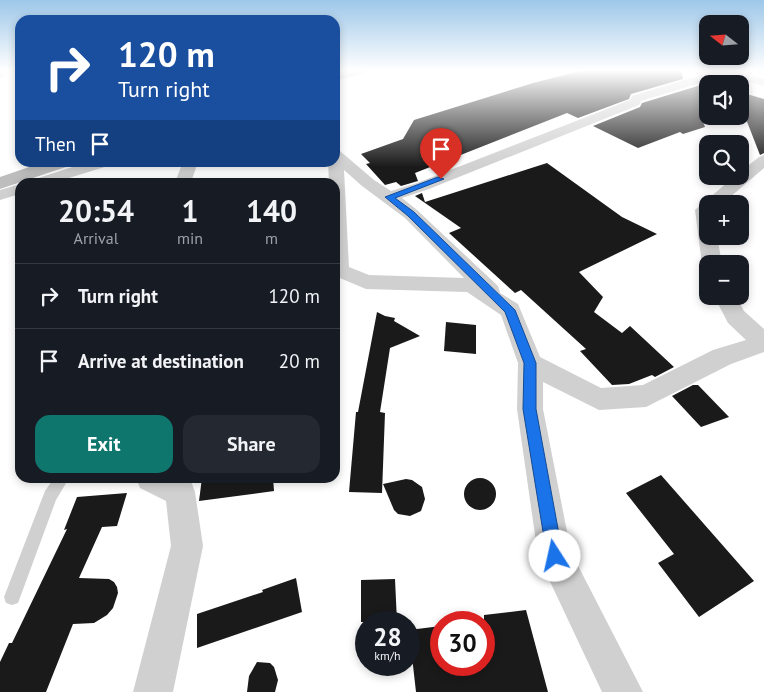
<!DOCTYPE html>
<html lang="en">
<head>
<meta charset="utf-8">
<style>
  body { margin:0; font-family:"PT Sans",sans-serif; background:#242831; color:#f1f3f6; height:100vh; display:flex; flex-direction:column; font-size:19px; white-space:nowrap }
  * { box-sizing:border-box; margin:0 }
  p { font-size:16px; color:#9ea1a6 }
  .icon { flex:none; width:28px; height:28px; fill:none; stroke:currentColor; stroke-width:2; stroke-linecap:round; stroke-linejoin:round }
  .map { position:relative; flex:1; overflow:hidden }
  .drawer { position:absolute; left:15px; top:178px; width:325px; height:305px; display:flex; flex-direction:column; background:#171b24; border-radius:15px; box-shadow:0 2px 8px #0003 }
  .drawer>* { flex:none }
  .hud { position:absolute; left:15px; top:15px; width:325px; height:152px; border-radius:15px; box-shadow:0 2px 8px #0003; background:#1a4fa0; color:#fff; overflow:hidden }
  .needle { width:32px; rotate:287deg }
  .buttons { position:absolute; left:699px; top:15px; display:grid; gap:10px }
  .buttons a { display:grid; place-items:center; width:50px; height:50px; border-radius:10px; background:#171b24; box-shadow:0 2px 8px #0003; font-size:25px }
  .speed { position:absolute; left:355px; top:611px; display:flex; gap:10px; font-size:25px; font-weight:700; text-align:center }
  .speed>* { display:grid; place-content:center; width:65px; height:65px; border-radius:50%; background:#171b24; box-shadow:0 2px 8px #0003; line-height:1 }
  .speed small { font-size:12px; font-weight:400 }
  .speed .limit { border:8px solid #d22; background:#fff; color:#111 }
  .pin { position:absolute; display:grid; place-items:center; width:42px; height:42px; color:#fff; margin:-51px -21px; border-radius:50% 50% 50% 0; rotate:-45deg; box-shadow:0 0 5px #0007 }
  .pin .icon { rotate:45deg }
  .me { position:absolute; width:55px; margin:-28px; rotate:350deg; stroke-linejoin:round; filter:drop-shadow(0 0 4px #0008) }
  .turn { display:flex; align-items:center; gap:18px; height:105px; padding:0 20px; font-size:22px }
  .turn .icon { width:65px; height:65px; stroke-width:2.5 }
  .turn b { display:block; font-size:35px; line-height:42px }
  .then { display:flex; align-items:center; height:48px; padding:0 20px; background:#0003; gap:10px; font-size:19px }
  .eta { display:flex; justify-content:space-evenly; align-items:center; height:85px; text-align:center }
  .eta b { font-size:30px; font-weight:700; line-height:35px }
  .button { display:flex; gap:10px; margin-top:auto; padding:10px 20px }
  .button a { flex:1; height:58px; border-radius:15px; background:#0f766e; color:#fff; font-size:20px; font-weight:700; line-height:58px; text-align:center }
  .button a+a { background:#242831; color:#f1f3f6 }
  ul { padding:0; list-style:none }
  li { display:flex; align-items:center; gap:15px; height:65px; padding:0 20px; border-top:1px solid #363941 }
  li div { flex:1 }
  li b { display:block; font-size:19px }
  li em { font-style:normal }
  .map>svg:first-child { display:block }
  .building { fill:#1a1a1a }
  .lines { fill:none; stroke-linecap:round; stroke-linejoin:round }
  .lane { fill:#d0d0d0; fill-rule:evenodd }
  .street { fill:#d0d0d0; fill-rule:evenodd }
  .secondary { fill:#bdbdbd; fill-rule:evenodd }
  .route { fill:#1a73e8; stroke:#114b97 }
</style>
</head>
<body>
<div class="map">
<svg width="764" height="692" viewBox="0 0 764 692">
  <rect width="100%" height="100%" fill="#fff"/>
  <g class="building">
    <path d="M 584,70 L 681,70 L 683,79 L 631,94 L 629,99 L 578,118 L 567,113 L 415,173 L 418,181 L 401,186 L 396,182 L 385,185 L 366,164 L 370,163 L 361,154 L 403,139 L 414,120 L 533,83 Z"/>
    <path d="M 701,85 L 708,87 L 708,116 L 736,116 L 718,122 L 701,116 L 705,127 L 683,134 L 680,132 L 638,148 L 593,126 L 640,107 L 642,103 Z"/>
    <path d="M 740,92 L 764,99 L 764,153 L 760,155 L 744,114 L 740,115 Z"/>
    <path d="M 547,163 L 622,217 L 657,234 L 579,272 L 603,297 L 594,312 L 622,333 L 630,326 L 674,367 L 655,377 L 652,375 L 629,384 L 612,385 L 580,351 L 586,349 L 521,290 L 515,293 L 449,233 L 461,228 L 415,196 L 422,193 L 425,202 Z"/>
    <path d="M 377,312 L 385,316 L 395,318 L 394,321 L 420,336 L 390,348 L 380,412 L 385,413 L 382,493 L 349,492 L 356,412 L 358,412 Z"/>
    <path d="M 446,322 L 476,325 L 476,354 L 444,351 Z"/>
    <path d="M 693,385 L 698,385 L 729,417 L 701,427 L 672,396 Z"/>
    <path d="M 661,475 L 754,581 L 699,617 L 658,563 L 674,554 L 626,493 Z"/>
    <path d="M 202,478 L 273,478 L 274,491 L 199,501 Z"/>
    <circle cx="480" cy="494" r="16"/>
    <path d="M 406,479 L 412,480 L 422,487 L 425,499 L 421,511 L 410,516 L 398,514 L 394,510 L 383,484 Z"/>
    <path d="M 127,493 L 117,526 L 102,527 L 79,578 L 109,579 L 114,582 L 117,587 L 118,593 L 113,608 L 107,615 L 94,623 L 73,624 L 46,692 L 0,692 L 0,662 L 9,643 L 12,643 L 67,529 L 64,530 L 77,497 Z"/>
    <path d="M 296,578 L 302,612 L 197,648 L 197,614 L 263,592 L 262,590 Z"/>
    <path d="M 395,579 L 397,622 L 361,622 L 361,580 Z"/>
    <path d="M 526,610 L 548,692 L 416,692 L 409,630 L 441,626 L 441,665 L 484,665 L 484,615 Z"/>
    <path d="M 257,662 L 270,663 L 274,667 L 278,680 L 275,692 L 247,692 L 249,676 Z"/>
  </g>
  <g class="lines">
    <path class="lane" d="M 54,478 L 69,478 L 56,500 L 18,603 L 12,605 L 6,603 L 4,597 L 45,491 Z"/>
    <g class="street">
      <path d="M 2,70 L 17,70 L 0,78 L 0,71 Z"/>
      <path d="M 717,70 L 733,70 L 764,79 L 764,86 L 726,75 L 641,101 L 639,105 L 429,189 L 402,198 L 417,210 L 498,286 L 500,293 L 518,304 L 540,357 L 601,388 L 643,385 L 713,350 L 746,340 L 728,323 L 714,296 L 736,296 L 744,311 L 764,329 L 764,352 L 731,364 L 646,407 L 599,410 L 543,382 L 543,409 L 571,552 L 643,692 L 602,692 L 538,556 L 517,409 L 518,363 L 501,315 L 467,292 L 366,289 L 335,276 L 335,182 L 329,182 L 328,162 L 335,162 L 335,150 L 340,151 L 374,180 L 391,191 L 417,183 L 630,100 L 632,96 ZM 344,170 L 362,186 L 405,218 L 464,278 L 369,275 L 349,267 Z"/>
      <path d="M 764,155 L 764,168 L 722,204 L 708,204 L 708,236 L 717,236 L 722,264 L 708,264 L 708,269 L 705,269 L 702,264 L 695,210 L 735,176 L 740,176 L 740,172 L 759,157 Z"/>
      <path d="M 88,162 L 113,162 L 111,165 L 56,182 L 33,182 L 35,179 Z"/>
      <path d="M 183,162 L 198,162 L 191,182 L 175,182 Z"/>
      <path d="M 20,184 L 20,194 L 0,200 L 0,190 Z"/>
      <path d="M 136,478 L 183,478 L 191,481 L 195,492 L 203,546 L 173,692 L 133,692 L 171,546 L 166,501 L 140,488 Z"/>
    </g>
    <g class="secondary">
      <path d="M 346,70 L 366,70 L 365,73 L 335,81 L 335,73 Z"/>
      <path d="M 44,162 L 71,162 L 69,166 L 0,189 L 0,177 Z"/>
    </g>
  </g>
  <linearGradient id="sky" x2="0" y2="1"><stop stop-color="#9dc7e9"/><stop offset="0.42" stop-color="#fff"/><stop offset="1" stop-color="#fff" stop-opacity="0"/></linearGradient>
  <rect width="764" height="167" fill="url(#sky)"/>
  <path class="route" d="M 438,177 L 444,179 L 395,198 L 414,212 L 515,310 L 536,363 L 536,409 L 563,556 L 561,562 L 555,564 L 550,562 L 547,556 L 523,409 L 524,363 L 505,312 L 408,216 L 385,197 Z"/>
</svg>
<div class="buttons">
<a><svg class="needle" viewBox="-14 -14 28 28"><path d="M0-13l5 13h-10z" fill="#e53935"/><path d="M0 13l5-13h-10z" fill="#9ea1a6"/></svg></a>
<a><svg class="icon" aria-label="sound" viewBox="0 0 24 24"><path d="M4 9h4l5-4v14l-5-4H4zM17 9q2 3 0 6"/></svg></a>
<a><svg class="icon" aria-label="search" viewBox="0 0 24 24"><circle cx="10" cy="10" r="6"/><path d="M15 15l6 6"/></svg></a>
<a>+</a>
<a>−</a>
</div>
<div class="speed"><div>28<small>km/h</small></div><div class="limit">30</div></div>
<div class="pin" style="left:441px;top:179px;background:#d93025"><svg class="icon" aria-label="arrive" viewBox="0 0 24 24"><path d="M6 21V4h12l-3 4 3 4H6"/></svg></div>
<svg class="me" style="left:555px;top:556px" viewBox="-20 -20 40 40"><circle r="19" fill="#fff"/><path d="M0-13L10 11 0 6-10 11z" fill="#1a73e8"/></svg>
<div class="hud">
<div class="turn"><svg class="icon" aria-label="right" viewBox="0 0 24 24"><path d="M7 20v-9h11M14 6l5 5-5 5"/></svg><div><b>120 m</b>Turn right</div></div>
<div class="then">Then<svg class="icon" aria-label="arrive" viewBox="0 0 24 24"><path d="M6 21V4h12l-3 4 3 4H6"/></svg></div>
</div>
<section class="drawer">
<div class="eta">
<div><b>20:54</b><p>Arrival</p></div>
<div><b>1</b><p>min</p></div>
<div><b>140</b><p>m</p></div>
</div>
<ul>
<li><svg class="icon" aria-label="right" viewBox="0 0 24 24"><path d="M7 20v-9h11M14 6l5 5-5 5"/></svg><div><b>Turn right</b></div><em>120 m</em></li>
<li><svg class="icon" aria-label="arrive" viewBox="0 0 24 24"><path d="M6 21V4h12l-3 4 3 4H6"/></svg><div><b>Arrive at destination</b></div><em>20 m</em></li>
</ul>
<div class="button"><a>Exit</a><a>Share</a></div>
</section>
</div>
</body>
</html>
